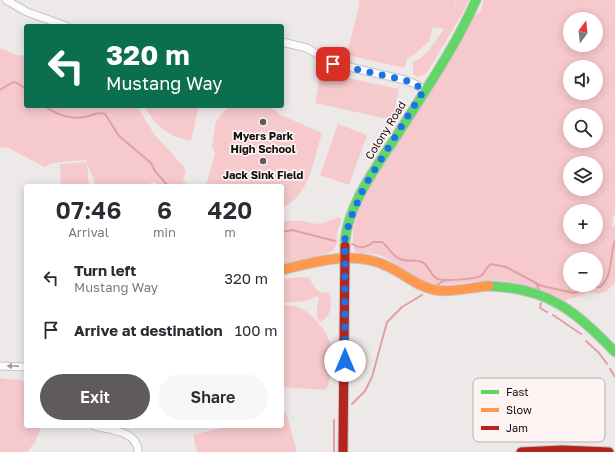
<!DOCTYPE html>
<html lang="en">
<head>
<meta charset="utf-8">
<style>
  body { margin:0; font-family:"Golos Text",sans-serif; background:#f7f7f7; color:#2b2b33; height:100vh; display:flex; flex-direction:column; font-size:15px; white-space:nowrap }
  * { box-sizing:border-box; margin:0 }
  p { font-size:13px; color:#7c7c81 }
  .icon { flex:none; width:22px; height:22px; fill:none; stroke:currentColor; stroke-width:2; stroke-linecap:round; stroke-linejoin:round }
  .map { position:relative; flex:1; overflow:hidden }
  .panel { position:absolute; left:24px; top:184px; width:260px; height:244px; display:flex; flex-direction:column; background:#fff; border-radius:4px; box-shadow:0 2px 10px #0003 }
  .panel>* { flex:none }
  .top-card { position:absolute; left:24px; top:24px; width:260px; height:84px; border-radius:4px; box-shadow:0 2px 10px #0003; background:#0b6e4f; color:#fff; overflow:hidden }
  .needle { width:26px; rotate:15deg }
  .controls { position:absolute; left:563px; top:12px; display:grid; gap:8px }
  .controls a { display:grid; place-items:center; width:40px; height:40px; border-radius:50%; background:#fff; box-shadow:0 2px 10px #0003; font-size:20px }
  .pin { position:absolute; display:grid; place-items:center; width:34px; height:34px; color:#fff; margin:-17px; border-radius:8px; box-shadow:0 2px 6px #0006 }
  .me { position:absolute; width:44px; margin:-22px; rotate:0deg; stroke-linejoin:round; filter:drop-shadow(0 0 3px #0008) }
  .turn { display:flex; align-items:center; gap:14px; height:84px; padding:0 16px; font-size:18px }
  .turn .icon { width:52px; height:52px; stroke-width:2.5 }
  .turn b { display:block; font-size:28px; line-height:34px }
  .eta { display:flex; justify-content:space-evenly; align-items:center; height:68px; text-align:center }
  .eta b { font-size:24px; font-weight:600; line-height:28px }
  .cta { display:flex; gap:8px; margin-top:auto; padding:8px 16px }
  .cta a { flex:1; height:46px; border-radius:24px; background:#5f5b5b; color:#fff; font-size:16px; font-weight:600; line-height:46px; text-align:center }
  .cta a+a { background:#f7f7f7; color:#2b2b33 }
  ul { padding:0; list-style:none }
  li { display:flex; align-items:center; gap:12px; height:52px; padding:0 16px }
  li div { flex:1 }
  li b { display:block; font-size:15px }
  li em { font-style:normal }
  .map>svg:first-child { display:block }
  .green { fill:#f6c9cc; fill-rule:evenodd }
  .lines { fill:none; stroke-linecap:round; stroke-linejoin:round }
  .stream { stroke:#e0a0a5; stroke-width:2 }
  .street-casing { stroke:#c7c3c3; stroke-width:9 }
  .fast-casing { stroke:#c7c3c3; stroke-width:11 }
  .slow-casing { stroke:#c7c3c3; stroke-width:11 }
  .jam-casing { stroke:#c7c3c3; stroke-width:11 }
  .street { stroke:#fcfcfc; stroke-width:7 }
  .fast { stroke:#63d668; stroke-width:9 }
  .slow { stroke:#ff974d; stroke-width:9 }
  .jam { stroke:#b3261e; stroke-width:9 }
  .oneway { fill:#9e9d9d }
  .route { stroke:#1a73e8; stroke-width:7; stroke-dasharray:0 12.6 }
  .poi-dot { fill:#5f5b5b; stroke:#fef3f3; stroke-width:1.5 }
  .labels { text-anchor:middle; dominant-baseline:central; stroke-width:3.5; stroke-linejoin:round; paint-order:stroke }
  .street-label { font-size:11px; fill:#120f0f; stroke:#fef3f3 }
  .poi-label { font-size:11px; font-weight:bold; fill:#120f0f; stroke:#fef3f3 }
  .key { fill:#fef3f3; stroke:#b7afaf; stroke-width:1 }
  .key-label { font-size:11px; fill:#120f0f }
</style>
</head>
<body>
<div class="map">
<svg width="615" height="452" viewBox="0 0 615 452">
  <rect width="100%" height="100%" fill="#eee9e9"/>
  <g class="green">
    <path d="M 357,0 L 455,0 L 453,10 L 456,0 L 469,0 L 462,14 L 428,71 L 424,75 L 417,77 L 413,74 L 413,62 L 420,59 L 429,50 L 444,29 L 433,27 L 429,41 L 416,53 L 407,59 L 404,68 L 351,56 L 348,50 L 360,1 Z"/>
    <path d="M 484,0 L 615,0 L 615,216 L 613,215 L 612,227 L 615,225 L 615,282 L 607,291 L 599,294 C 590,291 586,293 577,297 C 572,298 569,297 566,301 C 539,289 513,279 484,281 C 465,282 448,287 429,283 C 412,279 398,263 382,256 C 374,253 364,253 355,252 C 349,231 356,217 363,197 L 473,18 L 481,10 ZM 570,19 L 596,19 L 596,45 L 570,45 ZM 570,67 L 596,67 L 596,93 L 570,93 ZM 570,115 L 596,115 L 596,141 L 570,141 ZM 570,163 L 596,163 L 596,189 L 570,189 ZM 570,211 L 596,211 L 596,237 L 570,237 ZM 570,259 L 596,259 L 596,285 L 570,285 Z"/>
    <path d="M 0,48 L 17,55 L 26,56 L 26,106 L 137,106 L 154,134 L 184,167 L 186,171 L 183,180 L 187,186 L 161,186 L 155,182 L 141,186 L 96,186 L 86,160 L 51,163 L 45,167 L 8,148 L 0,147 Z"/>
    <path d="M 321,72 L 399,89 L 392,120 L 315,103 Z"/>
    <path d="M 145,106 L 199,106 L 191,141 C 170,137 154,126 145,106 Z"/>
    <path d="M 229,106 L 269,106 L 281,115 L 322,133 C 314,158 310,196 282,208 L 282,186 L 206,186 L 215,153 L 212,147 L 216,121 Z"/>
    <path d="M 338,124 L 367,135 L 349,185 L 320,175 Z"/>
    <path d="M 87,162 L 89,186 L 61,186 L 60,164 Z"/>
    <path d="M 338,217 L 341,219 C 341,223 339,225 338,229 C 335,240 341,247 328,253 L 282,266 L 282,221 L 303,221 L 316,224 L 324,223 Z"/>
    <path d="M 304,277 L 309,278 L 316,289 L 320,292 L 329,293 C 333,303 331,318 320,322 C 315,317 317,305 319,298 L 317,296 L 306,301 L 282,303 L 282,279 Z"/>
    <path d="M 282,305 C 288,305 294,305 300,308 C 313,314 327,331 331,345 C 332,352 332,360 331,366 C 331,374 330,384 326,390 L 282,387 Z"/>
    <path d="M 0,378 L 5,379 L 21,380 L 26,384 L 24,395 L 26,426 L 42,426 L 35,442 L 27,452 L 0,452 Z"/>
    <path d="M 286,412 L 297,452 L 197,452 L 193,435 L 229,426 L 282,426 L 282,413 Z"/>
  </g>
  <g class="lines">
    <g class="stream">
      <path d="M 0,90 L 13,82 L 17,83 L 26,89"/>
      <path d="M 45,106 C 54,114 72,120 84,117 C 92,116 97,111 105,114 L 119,136 L 151,163 L 155,171 L 168,186"/>
      <path d="M 282,232 L 292,230 L 335,241"/>
      <path d="M 352,244 C 360,249 366,248 373,242 L 382,242 C 389,247 392,256 400,259 C 407,262 415,259 422,262 C 429,265 430,274 436,278 C 441,282 476,279 481,276 C 485,273 486,267 491,264 L 506,267 L 542,286 L 574,293 L 589,286 L 600,287 C 614,275 609,255 615,241"/>
      <path d="M 536,283 L 539,289"/>
      <path d="M 437,285 L 445,280"/>
      <path d="M 541,303 L 540,308 L 547,312"/>
      <path d="M 553,315 L 581,334"/>
      <path d="M 586,341 L 599,353 L 607,364"/>
      <path d="M 610,369 L 615,377"/>
      <path d="M 352,404 L 365,391 L 372,377 L 387,322 L 402,307 L 422,295"/>
      <path d="M 334,452 L 334,420"/>
    </g>
    <g class="street-casing">
      <g id="street">
        <path d="M 6,0 L 27,12 L 66,26"/>
        <path d="M 282,42 L 307,48 L 332,63 L 405,80 L 413,83 L 425,90"/>
        <path d="M 0,366 L 26,367"/>
        <path d="M 95,426 C 110,430 138,431 138,452"/>
      </g>
    </g>
    <g class="fast-casing">
      <g id="fast">
        <path d="M 345,246 C 345,209 376,167 396,137 C 424,92 455,48 476,0"/>
        <path d="M 489,286 C 548,288 576,311 615,352"/>
      </g>
    </g>
    <g class="slow-casing">
      <path id="slow" d="M 282,270 C 316,261 356,250 389,267 C 404,274 418,287 435,290 C 453,293 471,287 489,286"/>
    </g>
    <g class="jam-casing">
      <g id="jam">
        <path d="M 343,452 L 345,246"/>
        <path d="M 521,452 L 562,450 L 609,452"/>
      </g>
    </g>
    <use href="#street" class="street"/>
    <use href="#fast" class="fast"/>
    <use href="#slow" class="slow"/>
    <use href="#jam" class="jam"/>
  </g>
  <defs><path id="oneway-solid" d="M-6-.8H1V-3.2L6.5 0L1 3.2V.8H-6Z"/></defs>
  <use class="oneway" href="#oneway-solid" transform="translate(13 366) rotate(-179)"/>
  <g class="lines">
    <path class="route" d="M 333,64 L 405,80 L 413,83 L 424,90 L 364,187 L 350,220 L 345,238 L 345,361"/>
  </g>
  <g class="poi-dot">
    <circle cx="263" cy="122" r="4"/>
    <circle cx="263" cy="161" r="4"/>
  </g>
  <g class="labels">
    <g class="street-label">
      <text transform="translate(385 130) rotate(-58)">Colony Road</text>
    </g>
    <g class="poi-label">
      <text x="263" y="135">Myers Park<tspan x="263" dy="13">High School</tspan></text>
      <text x="263" y="174">Jack Sink Field</text>
    </g>
  </g>
  <rect x="473" y="378" width="132" height="64" rx="6" class="key"/>
  <rect x="481" y="390" width="18" height="4" fill="#63d668"/>
  <rect x="481" y="408" width="18" height="4" fill="#ff974d"/>
  <rect x="481" y="426" width="18" height="4" fill="#b3261e"/>
  <g class="key-label">
    <text x="506" y="396">Fast</text>
    <text x="506" y="414">Slow</text>
    <text x="506" y="432">Jam</text>
  </g>
</svg>
<div class="controls">
<a><svg class="needle" viewBox="-14 -14 28 28"><path d="M0-13l5 13h-10z" fill="#e53935"/><path d="M0 13l5-13h-10z" fill="#7c7c81"/></svg></a>
<a><svg class="icon" aria-label="sound" viewBox="0 0 24 24"><path d="M4 9h4l5-4v14l-5-4H4zM17 9q2 3 0 6"/></svg></a>
<a><svg class="icon" aria-label="search" viewBox="0 0 24 24"><circle cx="10" cy="10" r="6"/><path d="M15 15l6 6"/></svg></a>
<a><svg class="icon" aria-label="layers" viewBox="0 0 24 24"><path d="M12 4l9 5-9 5-9-5zM3 14l9 5 9-5"/></svg></a>
<a>+</a>
<a>−</a>
</div>
<div class="pin" style="left:333px;top:64px;background:#d93025"><svg class="icon" aria-label="arrive" viewBox="0 0 24 24"><path d="M6 21V4h12l-3 4 3 4H6"/></svg></div>
<svg class="me" style="left:345px;top:361px" viewBox="-20 -20 40 40"><circle r="19" fill="#fff"/><path d="M0-13L10 11 0 6-10 11z" fill="#1a73e8"/></svg>
<div class="top-card">
<div class="turn"><svg class="icon" aria-label="left" viewBox="0 0 24 24"><path d="M17 20v-9H6M10 6l-5 5 5 5"/></svg><div><b>320 m</b>Mustang Way</div></div>
</div>
<section class="panel">
<div class="eta">
<div><b>07:46</b><p>Arrival</p></div>
<div><b>6</b><p>min</p></div>
<div><b>420</b><p>m</p></div>
</div>
<ul>
<li><svg class="icon" aria-label="left" viewBox="0 0 24 24"><path d="M17 20v-9H6M10 6l-5 5 5 5"/></svg><div><b>Turn left</b><p>Mustang Way</p></div><em>320 m</em></li>
<li><svg class="icon" aria-label="arrive" viewBox="0 0 24 24"><path d="M6 21V4h12l-3 4 3 4H6"/></svg><div><b>Arrive at destination</b></div><em>100 m</em></li>
</ul>
<div class="cta"><a>Exit</a><a>Share</a></div>
</section>
</div>
</body>
</html>
